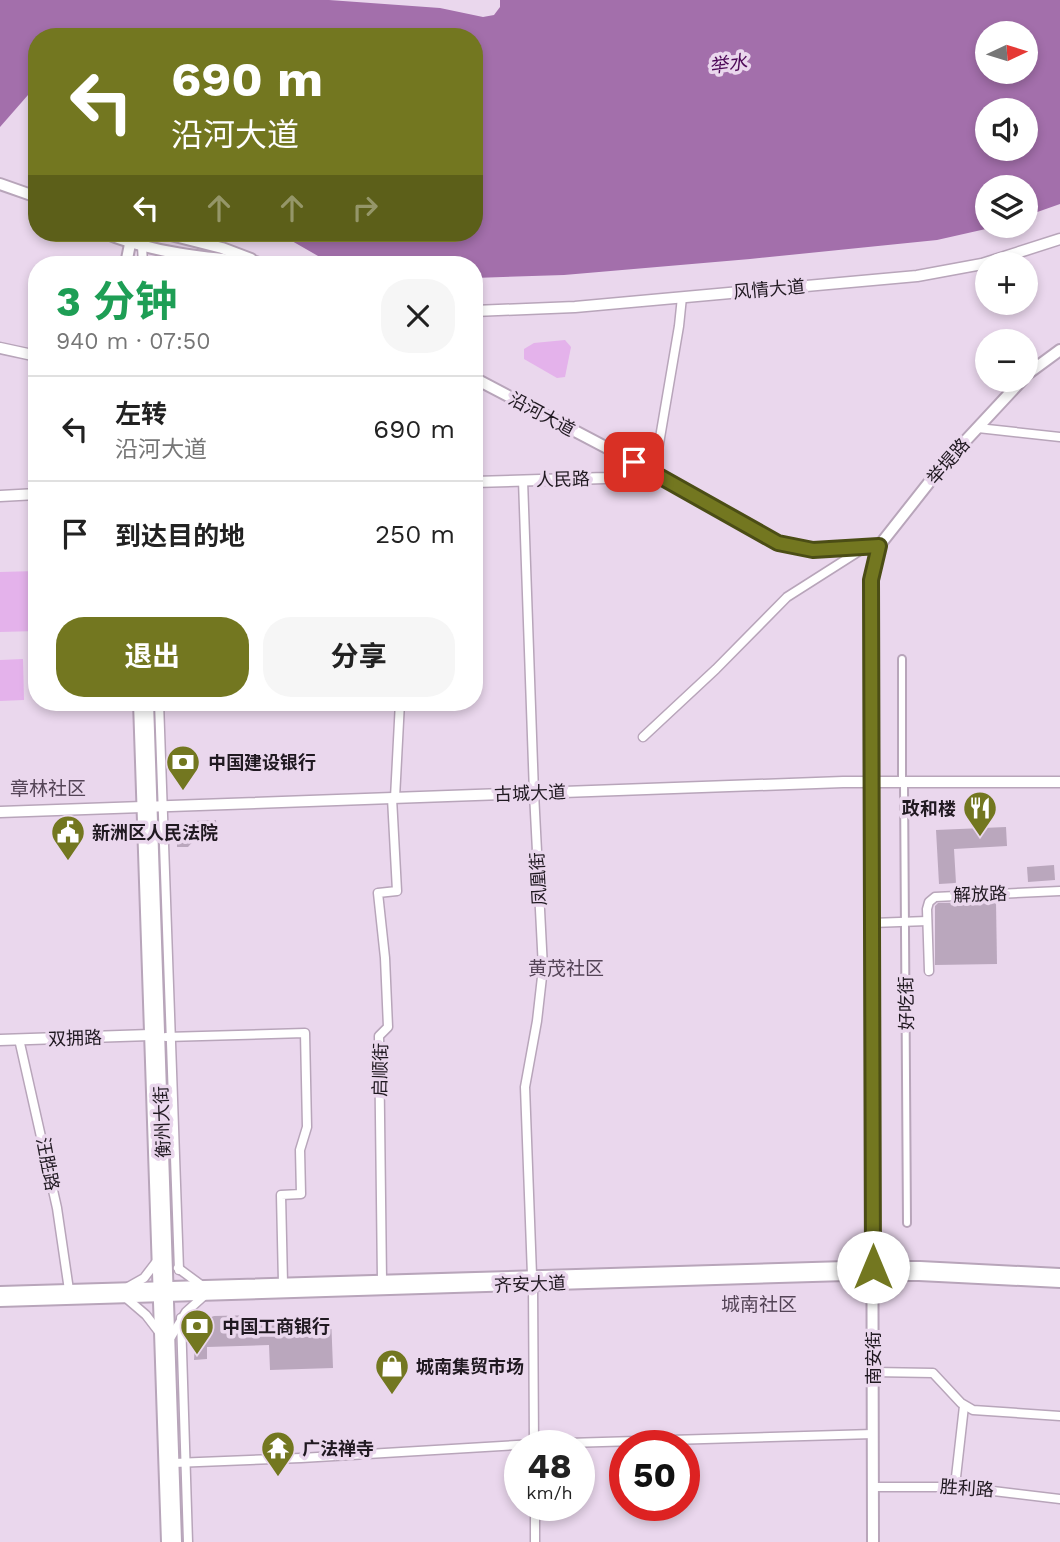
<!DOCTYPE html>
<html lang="zh">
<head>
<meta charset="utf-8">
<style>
  body { margin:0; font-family:"Work Sans","Noto Sans SC",sans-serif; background:#f6f6f6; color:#222; height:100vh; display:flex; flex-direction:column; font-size:26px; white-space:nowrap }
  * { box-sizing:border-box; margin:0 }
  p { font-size:23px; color:#767676 }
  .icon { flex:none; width:38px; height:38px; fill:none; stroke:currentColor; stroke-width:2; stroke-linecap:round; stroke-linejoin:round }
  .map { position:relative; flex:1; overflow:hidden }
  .side { position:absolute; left:28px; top:256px; width:455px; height:455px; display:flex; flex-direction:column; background:#fff; border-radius:28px; box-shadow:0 4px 10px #0003 }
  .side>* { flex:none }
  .guide { position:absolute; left:28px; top:28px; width:455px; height:214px; border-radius:28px; box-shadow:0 4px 10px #0003; background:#737720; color:#fff; overflow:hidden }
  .needle { width:46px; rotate:86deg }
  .fabs { position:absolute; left:975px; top:21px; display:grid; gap:14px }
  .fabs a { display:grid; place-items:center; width:63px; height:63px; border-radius:50%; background:#fff; box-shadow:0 4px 10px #0003; font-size:35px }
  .speed { position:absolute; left:504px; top:1430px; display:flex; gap:14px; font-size:35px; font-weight:700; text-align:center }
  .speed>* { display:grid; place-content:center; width:91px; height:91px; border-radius:50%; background:#fff; box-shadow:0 4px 10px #0003; line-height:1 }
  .speed small { font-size:18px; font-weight:400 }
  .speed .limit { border:10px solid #d22; background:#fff; color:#111 }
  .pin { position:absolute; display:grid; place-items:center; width:60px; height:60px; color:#fff; margin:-30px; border-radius:14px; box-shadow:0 4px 10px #0006 }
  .me { position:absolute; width:77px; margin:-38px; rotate:0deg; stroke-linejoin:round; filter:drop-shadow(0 0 5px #0008) }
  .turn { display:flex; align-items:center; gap:24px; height:147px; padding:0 28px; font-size:32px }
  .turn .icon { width:91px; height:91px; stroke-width:2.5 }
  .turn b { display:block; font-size:49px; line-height:60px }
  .lanes { display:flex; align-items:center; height:66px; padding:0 28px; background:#0003; justify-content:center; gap:35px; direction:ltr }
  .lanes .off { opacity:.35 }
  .round { display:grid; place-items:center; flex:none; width:74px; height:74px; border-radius:28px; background:#f6f6f6 }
  .summary { display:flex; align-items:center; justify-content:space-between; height:119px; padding:0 28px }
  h1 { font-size:42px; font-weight:700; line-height:52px; color:#1e9e55 }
  .cta { display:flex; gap:14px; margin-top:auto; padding:14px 28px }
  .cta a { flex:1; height:80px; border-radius:28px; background:#737720; color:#fff; font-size:28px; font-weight:700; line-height:80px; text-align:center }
  .cta a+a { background:#f6f6f6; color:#222 }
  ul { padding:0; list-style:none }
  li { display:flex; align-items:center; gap:21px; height:105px; padding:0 28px; border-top:2px solid #e0e0e0 }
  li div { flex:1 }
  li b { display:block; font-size:26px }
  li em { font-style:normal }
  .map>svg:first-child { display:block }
  .green { fill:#e4b2eb }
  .water { fill:#a36fab; fill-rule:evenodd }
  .building { fill:#baa7bd }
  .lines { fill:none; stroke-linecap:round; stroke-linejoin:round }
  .pedestrian-casing { stroke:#b8a5ba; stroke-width:10 }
  .minor-casing { stroke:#b8a5ba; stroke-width:11 }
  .tertiary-casing { stroke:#b8a5ba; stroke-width:13 }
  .secondary-casing { stroke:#b8a5ba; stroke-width:14 }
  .pedestrian { stroke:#fff; stroke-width:6 }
  .minor { stroke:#fff; stroke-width:8 }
  .tertiary { stroke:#fff; stroke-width:10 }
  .secondary { stroke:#fff; stroke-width:10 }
  .route-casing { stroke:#4b4d15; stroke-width:18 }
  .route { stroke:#737720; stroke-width:12 }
  .labels { text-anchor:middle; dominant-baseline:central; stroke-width:7; stroke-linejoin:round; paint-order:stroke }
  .street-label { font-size:18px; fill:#201921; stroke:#ead7ed }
  .poi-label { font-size:18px; font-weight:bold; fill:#201921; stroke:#ead7ed; text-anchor:start }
  .water-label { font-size:19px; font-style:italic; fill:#4d0857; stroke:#ead7ed }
  .neighbourhood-label { font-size:19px; fill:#544457; stroke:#ead7ed }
</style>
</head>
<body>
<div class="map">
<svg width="1060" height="1542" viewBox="0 0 1060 1542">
  <rect width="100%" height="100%" fill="#ead7ed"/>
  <g class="green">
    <path d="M 565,340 L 571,347 L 565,377 L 557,378 L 524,359 L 524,349 L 534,343 Z"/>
    <path d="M 37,571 L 37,631 L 0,632 L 0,572 Z"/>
    <path d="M 23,659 L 24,700 L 0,701 L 0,660 Z"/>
  </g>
  <path class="water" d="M 0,0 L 329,0 L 440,8 L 483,17 L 494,15 L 500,7 L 500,0 L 1060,0 L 1060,204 L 1026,216 L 1026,187 L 987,187 L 987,226 L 999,226 L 937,240 L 750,259 L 564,275 L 474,278 L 474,264 L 332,264 L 278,233 L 474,233 L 474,37 L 37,37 L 37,100 L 28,95 L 0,127 ZM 987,33 L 1026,33 L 1026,72 L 987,72 ZM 987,110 L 1026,110 L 1026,149 L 987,149 Z"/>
  <g class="building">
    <path d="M 216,820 L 217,829 L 203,830 L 188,847 L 177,847 L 177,838 L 184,838 L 194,825 L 194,821 Z"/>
    <path d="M 1006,827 L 1007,846 L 954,849 L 956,883 L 939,884 L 936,830 Z"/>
    <path d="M 1054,865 L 1055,880 L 1028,882 L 1027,867 Z"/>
    <path d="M 996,902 L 997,964 L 935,965 L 935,906 L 938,903 Z"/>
    <path d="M 259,1315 L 259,1318 L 331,1316 L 333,1368 L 270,1370 L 269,1345 L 207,1347 L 207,1359 L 194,1360 L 196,1328 L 206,1319 L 214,1316 Z"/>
  </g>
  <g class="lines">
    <g class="pedestrian-casing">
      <g id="pedestrian">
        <path d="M 902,659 L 902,783"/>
        <path d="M 904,784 L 907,1223"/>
      </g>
    </g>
    <g class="minor-casing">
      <g id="minor">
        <path d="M 142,246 L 143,264"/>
        <path d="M 978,428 L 1060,437"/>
        <path d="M 654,473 L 679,326 L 682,297"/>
        <path d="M 523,480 L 534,793 L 543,968 L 537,1021 L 525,1087 L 532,1275"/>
        <path d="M 159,702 L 179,1270"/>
        <path d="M 643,737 L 716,669 L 787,597 L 864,548"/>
        <path d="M 395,798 L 400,702"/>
        <path d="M 872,923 L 927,921"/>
        <path d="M 929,971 L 927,909 L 929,902 L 935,897 L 1060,891"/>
        <path d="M 166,1037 L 305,1033 L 307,1127 L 300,1150 L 301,1194 L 281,1195 L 283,1283"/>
        <path d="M 19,1039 L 57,1208 L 69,1290"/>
        <path d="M 178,1268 L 201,1285"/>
        <path d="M 382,1280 L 379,1036 L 388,1027 L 385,958 L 378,893 L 397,891 L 392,798"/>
        <path d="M 533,1284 L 534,1446"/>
        <path d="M 128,1287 L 144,1278 L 157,1261"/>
        <path d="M 125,1297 L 146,1315 L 159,1332"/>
        <path d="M 181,1318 L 188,1542"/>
        <path d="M 171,1337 L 186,1312 L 206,1294"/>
        <path d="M 873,1372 L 933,1373 L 961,1403 L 973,1410 L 1060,1416"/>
        <path d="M 174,1463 L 301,1458 L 534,1444 L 873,1434"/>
        <path d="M 955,1486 L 964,1406"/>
        <path d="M 873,1487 L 960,1487 L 1060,1499"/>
        <path d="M 535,1505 L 535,1542"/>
      </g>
    </g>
    <g class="tertiary-casing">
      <g id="tertiary">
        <path d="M 474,311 L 575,307 L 917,276 L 982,264 L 1060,239"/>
        <path d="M 0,348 L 37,356"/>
        <path d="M 474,482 L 605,478 L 650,471"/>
        <path d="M 0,496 L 37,494"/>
        <path d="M 0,812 L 843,782 L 1060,782"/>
        <path d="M 0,1040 L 150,1035"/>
      </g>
    </g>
    <g class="secondary-casing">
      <g id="secondary">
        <path d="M 0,184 L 37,197"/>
        <path d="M 105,233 C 153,253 204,258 256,262"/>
        <path d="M 163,233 L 222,248 L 251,259"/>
        <path d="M 126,264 L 130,244"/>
        <path d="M 1026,375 L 1060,350"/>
        <path d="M 474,378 L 672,482 L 778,543 L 813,550 L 879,546"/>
        <path d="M 139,702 L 167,1542"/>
        <path d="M 148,702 L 176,1542"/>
        <path d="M 0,1292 L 846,1267 L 920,1267 L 1060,1274"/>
        <path d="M 0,1301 L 846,1275 L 919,1275 L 1060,1282"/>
        <path d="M 873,1542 L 871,580 L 879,546 L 942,466 L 1022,380"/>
      </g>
    </g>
    <use href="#pedestrian" class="pedestrian"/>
    <use href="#minor" class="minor"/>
    <use href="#tertiary" class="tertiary"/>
    <use href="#secondary" class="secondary"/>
  </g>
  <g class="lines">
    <g class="route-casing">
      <path id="route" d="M 634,462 L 778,543 L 813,550 L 879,546 L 871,580 L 873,1267"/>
    </g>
    <use href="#route" class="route"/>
  </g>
  <defs>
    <g id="bank-pin" transform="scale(1.75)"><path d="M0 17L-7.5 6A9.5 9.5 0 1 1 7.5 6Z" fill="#737720" stroke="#ead7ed"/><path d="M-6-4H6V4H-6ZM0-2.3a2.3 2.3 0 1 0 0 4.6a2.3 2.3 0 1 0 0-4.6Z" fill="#fff"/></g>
    <g id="restaurant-pin" transform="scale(1.75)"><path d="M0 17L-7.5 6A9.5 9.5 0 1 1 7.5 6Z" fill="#737720" stroke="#ead7ed"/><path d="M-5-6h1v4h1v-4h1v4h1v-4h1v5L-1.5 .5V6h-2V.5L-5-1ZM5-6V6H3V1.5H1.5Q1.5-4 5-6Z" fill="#fff"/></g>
    <g id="civic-pin" transform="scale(1.75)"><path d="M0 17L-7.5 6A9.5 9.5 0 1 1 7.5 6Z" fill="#737720" stroke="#ead7ed"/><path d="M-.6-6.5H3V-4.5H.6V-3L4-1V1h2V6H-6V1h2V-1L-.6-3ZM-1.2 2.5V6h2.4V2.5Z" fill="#fff"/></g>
    <g id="shop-pin" transform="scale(1.75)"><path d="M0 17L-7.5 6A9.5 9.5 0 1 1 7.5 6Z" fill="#737720" stroke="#ead7ed"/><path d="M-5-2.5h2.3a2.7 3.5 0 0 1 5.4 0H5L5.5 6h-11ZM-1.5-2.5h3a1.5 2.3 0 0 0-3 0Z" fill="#fff"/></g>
    <g id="temple-pin" transform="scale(1.75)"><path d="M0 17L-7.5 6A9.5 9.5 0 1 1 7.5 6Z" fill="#737720" stroke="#ead7ed"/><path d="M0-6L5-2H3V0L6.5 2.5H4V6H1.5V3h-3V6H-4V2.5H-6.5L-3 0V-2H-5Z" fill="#fff"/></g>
  </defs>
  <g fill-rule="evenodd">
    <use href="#bank-pin" x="183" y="762"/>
    <use href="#restaurant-pin" x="980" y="808"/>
    <use href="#civic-pin" x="68" y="832"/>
    <use href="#bank-pin" x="197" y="1326"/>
    <use href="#shop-pin" x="392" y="1366"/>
    <use href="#temple-pin" x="278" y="1448"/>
  </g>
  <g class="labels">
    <g class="street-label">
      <text transform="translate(769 289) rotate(-5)">风情大道</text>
      <text transform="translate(542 414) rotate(28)">沿河大道</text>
      <text transform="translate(948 461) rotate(-49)">举堤路</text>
      <text transform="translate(563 479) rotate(-1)">人民路</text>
      <text transform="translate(530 793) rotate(-2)">古城大道</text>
      <text transform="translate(538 879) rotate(-93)">凤凰街</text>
      <text transform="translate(980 894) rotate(-2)">解放路</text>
      <text transform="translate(906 1003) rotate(-91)">好吃街</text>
      <text transform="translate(75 1038) rotate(-2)">双拥路</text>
      <text transform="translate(380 1070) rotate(-89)">启顺街</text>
      <text transform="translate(162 1122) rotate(-92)">衡州大街</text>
      <text transform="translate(48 1164) rotate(79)">汪胜路</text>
      <text transform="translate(530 1284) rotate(-2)">齐安大道</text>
      <text transform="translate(873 1358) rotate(-90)">南安街</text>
      <text transform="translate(967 1488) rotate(4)">胜利路</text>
    </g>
    <g class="poi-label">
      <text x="208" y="762">中国建设银行</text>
      <text x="956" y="808" text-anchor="end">政和楼</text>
      <text x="92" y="832">新洲区人民法院</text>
      <text x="222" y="1326">中国工商银行</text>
      <text x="416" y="1366">城南集贸市场</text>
      <text x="302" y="1448">广法禅寺</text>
    </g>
    <g class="water-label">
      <text transform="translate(728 64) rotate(-8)">举水</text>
    </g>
    <g class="neighbourhood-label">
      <text x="48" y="788">章林社区</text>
      <text x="566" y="968">黄茂社区</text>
      <text x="759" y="1304">城南社区</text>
    </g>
  </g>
</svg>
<div class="fabs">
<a><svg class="needle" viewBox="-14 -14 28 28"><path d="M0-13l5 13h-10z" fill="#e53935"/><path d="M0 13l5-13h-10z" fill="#767676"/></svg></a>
<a><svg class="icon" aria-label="sound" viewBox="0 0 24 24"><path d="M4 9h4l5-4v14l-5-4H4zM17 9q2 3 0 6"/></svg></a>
<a><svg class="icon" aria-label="layers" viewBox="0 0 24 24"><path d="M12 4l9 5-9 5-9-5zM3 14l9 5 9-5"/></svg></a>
<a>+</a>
<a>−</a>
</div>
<div class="speed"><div>48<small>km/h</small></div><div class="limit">50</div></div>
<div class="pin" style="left:634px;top:462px;background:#d93025"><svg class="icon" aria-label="arrive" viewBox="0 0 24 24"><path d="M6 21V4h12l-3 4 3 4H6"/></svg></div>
<svg class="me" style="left:873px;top:1267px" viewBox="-20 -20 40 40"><circle r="19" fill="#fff"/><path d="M0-13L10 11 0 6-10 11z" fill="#737720"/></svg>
<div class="guide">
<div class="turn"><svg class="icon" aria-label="left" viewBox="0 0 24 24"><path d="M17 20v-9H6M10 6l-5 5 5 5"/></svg><div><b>690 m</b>沿河大道</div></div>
<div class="lanes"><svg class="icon" aria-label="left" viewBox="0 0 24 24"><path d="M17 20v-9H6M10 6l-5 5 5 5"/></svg><svg class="icon off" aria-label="ahead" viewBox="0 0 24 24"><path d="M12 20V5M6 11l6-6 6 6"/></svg><svg class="icon off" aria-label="ahead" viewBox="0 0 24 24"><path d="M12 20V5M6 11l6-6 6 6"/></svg><svg class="icon off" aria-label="right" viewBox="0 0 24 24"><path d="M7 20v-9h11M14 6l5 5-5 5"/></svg></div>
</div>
<section class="side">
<div class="summary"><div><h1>3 分钟</h1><p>940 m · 07:50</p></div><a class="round"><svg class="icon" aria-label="close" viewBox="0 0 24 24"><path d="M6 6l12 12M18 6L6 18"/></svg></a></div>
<ul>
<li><svg class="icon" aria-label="left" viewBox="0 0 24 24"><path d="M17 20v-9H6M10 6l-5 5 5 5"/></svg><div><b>左转</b><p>沿河大道</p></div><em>690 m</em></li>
<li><svg class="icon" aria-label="arrive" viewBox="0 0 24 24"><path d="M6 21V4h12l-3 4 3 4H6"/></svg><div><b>到达目的地</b></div><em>250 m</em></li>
</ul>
<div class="cta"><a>退出</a><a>分享</a></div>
</section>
</div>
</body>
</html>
